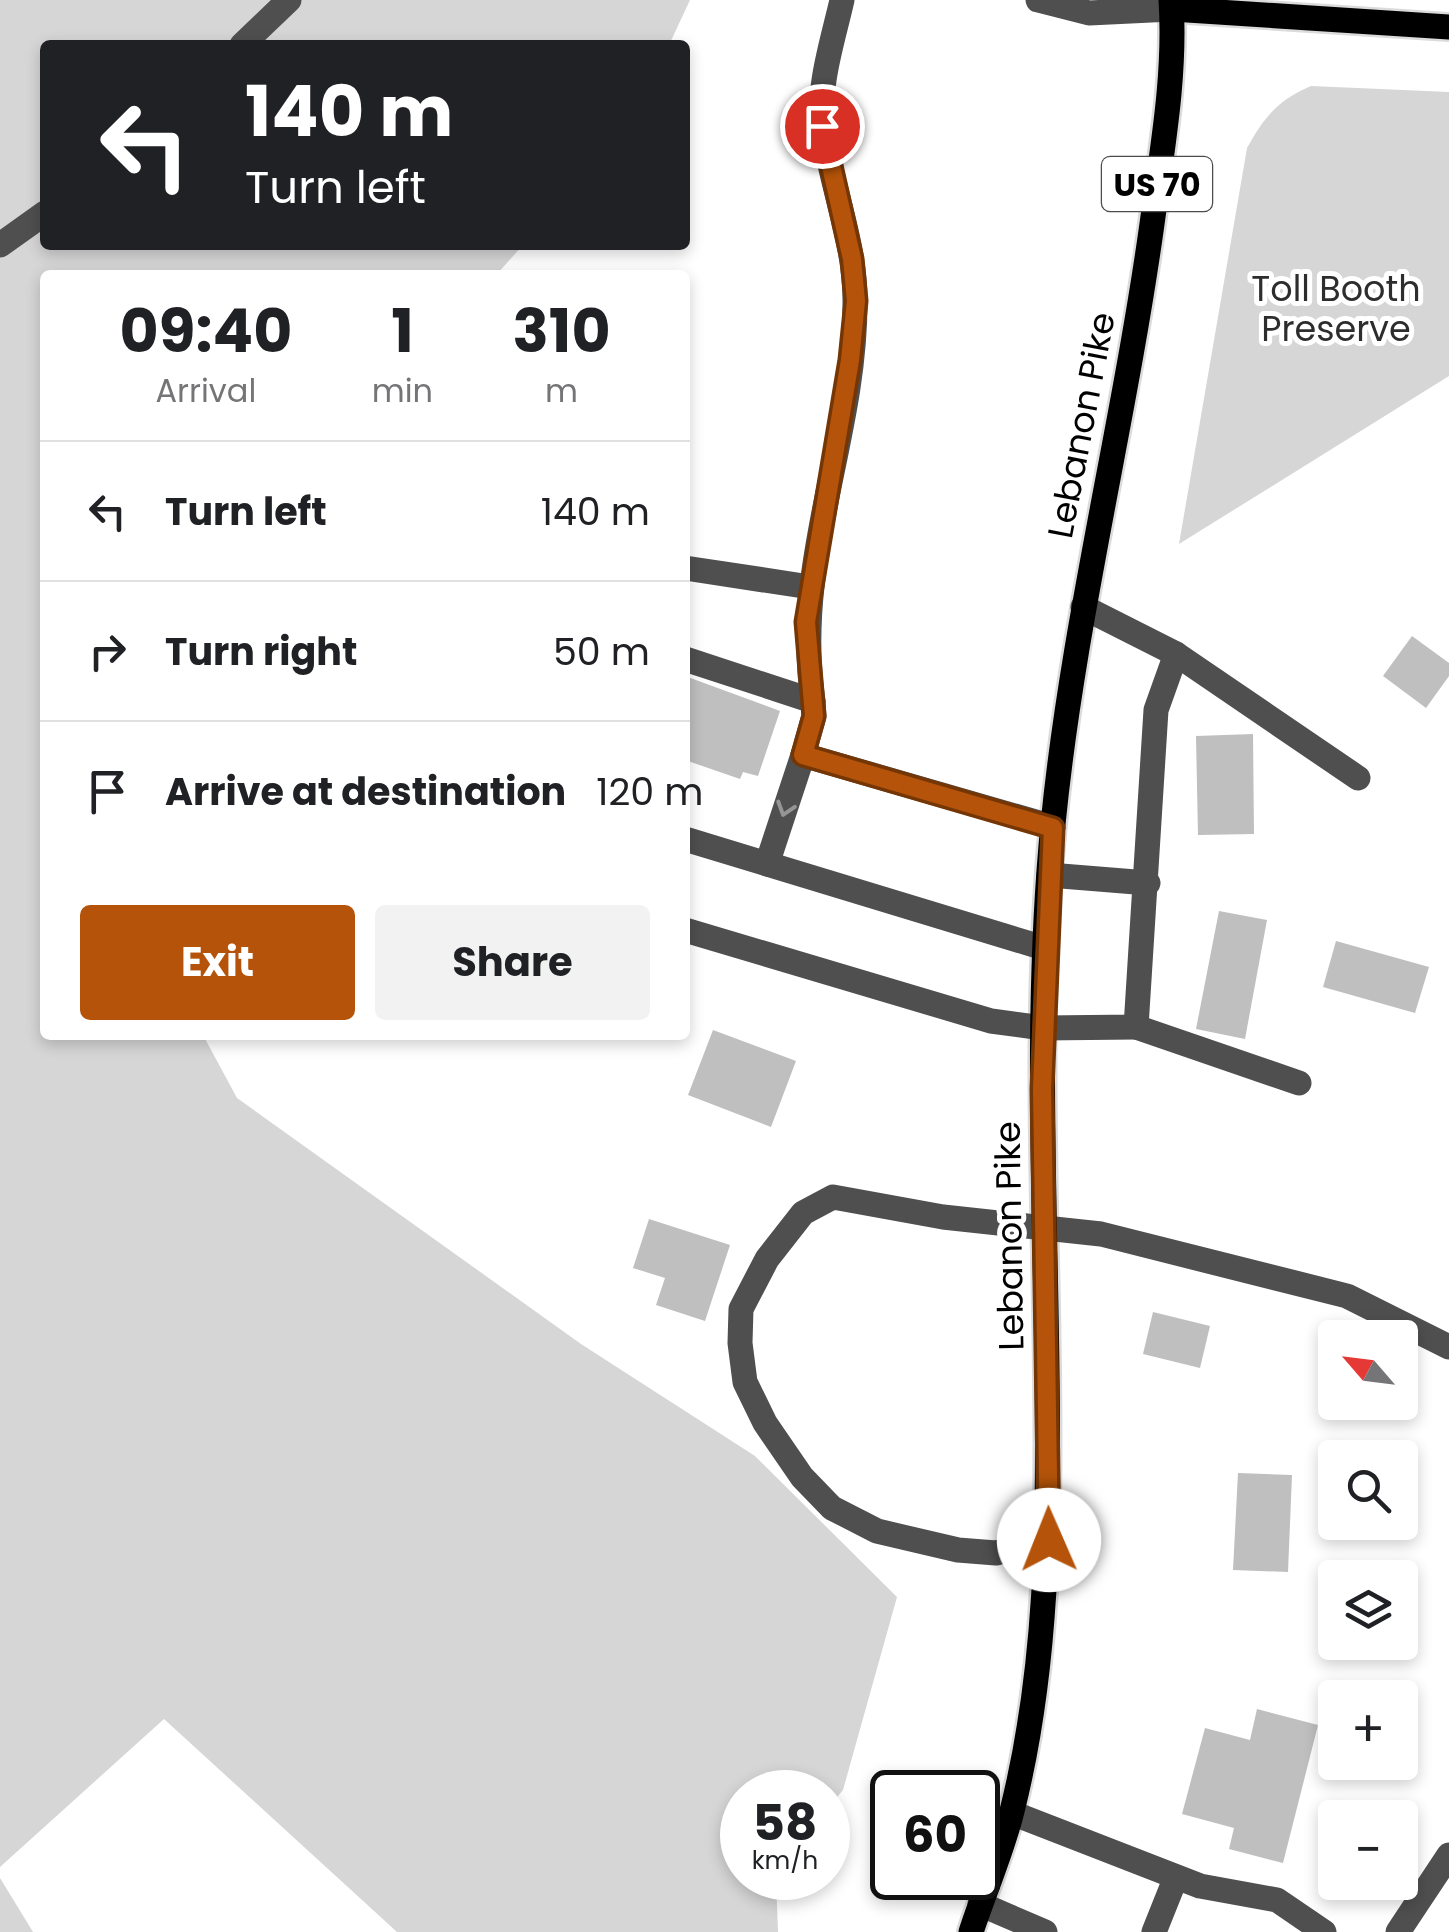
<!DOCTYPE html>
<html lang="en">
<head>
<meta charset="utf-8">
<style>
  body { margin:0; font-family:Poppins,sans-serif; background:#f2f2f2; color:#202124; height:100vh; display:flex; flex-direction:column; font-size:38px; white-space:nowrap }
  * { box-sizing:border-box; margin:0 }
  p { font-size:32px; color:#757577 }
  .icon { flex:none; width:55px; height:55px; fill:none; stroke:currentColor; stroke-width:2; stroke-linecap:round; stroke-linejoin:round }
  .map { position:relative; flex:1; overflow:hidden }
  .drawer { position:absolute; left:40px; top:270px; width:650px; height:770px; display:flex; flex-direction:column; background:#fff; border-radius:10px; box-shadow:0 5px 15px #0003 }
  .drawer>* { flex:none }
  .top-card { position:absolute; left:40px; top:40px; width:650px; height:210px; border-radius:10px; box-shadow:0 5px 15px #0003; background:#202124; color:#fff; overflow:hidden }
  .needle { width:65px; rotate:298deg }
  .buttons { position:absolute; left:1318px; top:1320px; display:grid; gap:20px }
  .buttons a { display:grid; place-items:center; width:100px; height:100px; border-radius:10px; background:#fff; box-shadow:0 5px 15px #0003; font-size:50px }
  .speed { position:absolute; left:720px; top:1770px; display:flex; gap:20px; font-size:50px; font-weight:700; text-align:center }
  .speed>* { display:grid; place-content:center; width:130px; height:130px; border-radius:50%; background:#fff; box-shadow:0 5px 15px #0003; line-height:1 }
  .speed small { font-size:25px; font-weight:400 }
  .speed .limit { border:5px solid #111; border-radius:15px; background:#fff; color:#111 }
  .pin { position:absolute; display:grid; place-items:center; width:85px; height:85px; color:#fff; margin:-42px; border:5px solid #fff; border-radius:50%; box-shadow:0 2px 10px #0007 }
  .me { position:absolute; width:110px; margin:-55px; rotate:359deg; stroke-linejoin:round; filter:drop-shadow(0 0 8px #0008) }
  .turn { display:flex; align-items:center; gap:35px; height:210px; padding:0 40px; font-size:45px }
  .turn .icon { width:130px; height:130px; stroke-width:2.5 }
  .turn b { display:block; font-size:70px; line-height:85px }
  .eta { display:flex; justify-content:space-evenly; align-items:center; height:170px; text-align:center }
  .eta b { font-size:60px; font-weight:700; line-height:70px }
  .button { display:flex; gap:20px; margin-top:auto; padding:20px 40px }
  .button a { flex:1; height:115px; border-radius:10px; background:#b45309; color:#fff; font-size:40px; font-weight:700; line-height:115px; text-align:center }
  .button a+a { background:#f2f2f2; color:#202124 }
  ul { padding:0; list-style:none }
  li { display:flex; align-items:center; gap:30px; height:140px; padding:0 40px; border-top:2px solid #e0e0e0 }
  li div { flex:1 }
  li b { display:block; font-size:38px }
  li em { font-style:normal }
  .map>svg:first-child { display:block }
  .green { fill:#d6d6d6 }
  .building { fill:#bfbfbf }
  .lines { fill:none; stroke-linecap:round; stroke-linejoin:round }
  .major-casing { stroke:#dbdbdb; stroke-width:30 }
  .minor { stroke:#4f4f4f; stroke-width:25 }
  .major { stroke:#000; stroke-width:25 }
  .oneway { stroke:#959595 }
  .route-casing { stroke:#753606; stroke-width:25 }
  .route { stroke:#b45309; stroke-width:18 }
  .labels { text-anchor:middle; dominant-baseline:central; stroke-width:10; stroke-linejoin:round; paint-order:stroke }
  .shield { fill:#fff; stroke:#4c4c4c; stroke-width:2.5 }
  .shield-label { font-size:32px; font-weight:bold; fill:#000 }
  .park-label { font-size:35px; fill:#2d2d2d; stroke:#fff }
  .street-label { font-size:35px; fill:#000; stroke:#fff }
</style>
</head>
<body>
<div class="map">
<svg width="1449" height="1932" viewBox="0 0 1449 1932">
  <rect width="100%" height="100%" fill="#fff"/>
  <g class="green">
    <path d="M 0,0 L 690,0 L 669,45 L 45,45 L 45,245 L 523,245 L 496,275 L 45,275 L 45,1035 L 203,1035 L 237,1098 L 581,1344 L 755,1456 L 897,1597 L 843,1790 L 828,1808 L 828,1792 L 742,1792 L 742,1878 L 776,1878 L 778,1932 L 397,1932 L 164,1719 L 0,1867 Z"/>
    <path d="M 1311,86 L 1449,92 L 1449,376 L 1179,544 L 1247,148 C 1264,117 1278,100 1311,86 Z"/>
    <path d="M 0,1878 L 33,1932 L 0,1932 Z"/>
  </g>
  <g class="building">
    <path d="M 1412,636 L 1449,663 L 1449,676 L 1426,708 L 1383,676 Z"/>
    <path d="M 685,676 L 780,711 L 758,776 L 743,772 L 740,779 L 685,760 Z"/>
    <path d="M 1253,734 L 1254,834 L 1198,835 L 1196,736 Z"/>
    <path d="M 1219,911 L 1267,920 L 1245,1039 L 1196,1029 Z"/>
    <path d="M 1336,941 L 1429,967 L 1415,1013 L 1323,987 Z"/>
    <path d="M 713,1030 L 796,1061 L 771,1127 L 688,1095 Z"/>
    <path d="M 649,1219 L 730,1245 L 705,1321 L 656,1305 L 665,1278 L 633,1268 Z"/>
    <path d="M 1153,1312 L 1210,1326 L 1200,1368 L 1143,1354 Z"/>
    <path d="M 1238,1473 L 1292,1475 L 1288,1572 L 1233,1570 Z"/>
    <path d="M 1257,1709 L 1318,1725 L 1283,1863 L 1229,1849 L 1234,1828 L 1182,1814 L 1205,1728 L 1250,1740 Z"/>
  </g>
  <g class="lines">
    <g class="major-casing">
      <g id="major">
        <path d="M 1172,9 L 1449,27"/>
        <path d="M 971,1932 C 984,1892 1002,1852 1012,1811 C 1048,1668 1049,1520 1047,1373 C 1045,1190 1035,1007 1053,824 C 1073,622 1124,425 1152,224 C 1162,150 1176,75 1171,0"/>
      </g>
    </g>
    <g class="minor">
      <path d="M 1038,0 L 1089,13 L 1172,9"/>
      <path d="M 242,45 L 289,0"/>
      <path d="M 0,245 L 45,213"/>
      <path d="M 685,568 L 810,587"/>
      <path d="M 1083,607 L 1176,654 L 1358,778"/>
      <path d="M 685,659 L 813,701 L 814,716 L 803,755 L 1053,827"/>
      <path d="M 813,701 C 792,559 856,438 855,300 C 855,241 831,186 823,128 C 817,87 833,40 842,0"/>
      <path d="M 685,839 L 1044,948"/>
      <path d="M 767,864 L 803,755"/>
      <path d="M 1049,875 L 1148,883"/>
      <path d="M 685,930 L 991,1021 L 1043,1028 L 1136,1027 L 1156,710 L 1176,654"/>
      <path d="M 1136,1027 L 1299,1083"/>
      <path d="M 1049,1540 L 996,1553 L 958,1550 L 877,1531 L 832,1508 L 802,1477 L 765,1423 L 745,1382 L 740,1343 L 741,1309 L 767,1259 L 803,1213 L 833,1197 L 943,1217 L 1101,1234 L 1347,1296 L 1449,1347"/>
      <path d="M 1012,1813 L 1200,1886 L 1277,1900 L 1324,1932"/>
      <path d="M 980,1904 L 1045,1932"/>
      <path d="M 1154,1932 L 1176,1877"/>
      <path d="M 1398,1932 L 1449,1855"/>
    </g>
    <use href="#major" class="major"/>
  </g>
  <defs><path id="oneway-chevron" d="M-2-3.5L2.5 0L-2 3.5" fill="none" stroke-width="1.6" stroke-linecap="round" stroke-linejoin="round" transform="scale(2.5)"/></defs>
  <use class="oneway" href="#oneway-chevron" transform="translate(785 809) rotate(108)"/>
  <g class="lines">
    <g class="route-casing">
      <path id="route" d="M 822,126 L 852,259 L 856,301 L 850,360 L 806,622 L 814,716 L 803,755 L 1053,828 L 1042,1089 L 1049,1540"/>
    </g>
    <use href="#route" class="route"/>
  </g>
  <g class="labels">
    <rect class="shield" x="1102" y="157" width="110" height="54" rx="8"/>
    <g class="shield-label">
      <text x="1157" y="184">US 70</text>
    </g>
    <g class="park-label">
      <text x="1336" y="288">Toll Booth<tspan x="1336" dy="40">Preserve</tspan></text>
    </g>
    <g class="street-label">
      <text transform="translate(1081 425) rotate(-79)">Lebanon Pike</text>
      <text transform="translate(1009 1236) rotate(-91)">Lebanon Pike</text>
    </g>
  </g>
</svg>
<div class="buttons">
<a><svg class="needle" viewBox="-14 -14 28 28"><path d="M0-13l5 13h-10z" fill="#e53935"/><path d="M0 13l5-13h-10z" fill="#757577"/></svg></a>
<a><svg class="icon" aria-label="search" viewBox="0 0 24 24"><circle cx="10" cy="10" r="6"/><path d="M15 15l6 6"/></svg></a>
<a><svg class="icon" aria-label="layers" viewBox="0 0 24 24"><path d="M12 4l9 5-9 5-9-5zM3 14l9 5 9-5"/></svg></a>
<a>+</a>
<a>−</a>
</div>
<div class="speed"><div>58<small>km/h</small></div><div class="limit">60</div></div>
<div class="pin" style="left:822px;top:126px;background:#d93025"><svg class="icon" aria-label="arrive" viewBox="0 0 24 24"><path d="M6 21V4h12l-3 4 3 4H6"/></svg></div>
<svg class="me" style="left:1049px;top:1540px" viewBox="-20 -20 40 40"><circle r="19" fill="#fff"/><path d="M0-13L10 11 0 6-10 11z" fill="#b45309"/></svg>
<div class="top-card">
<div class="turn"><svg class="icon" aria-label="left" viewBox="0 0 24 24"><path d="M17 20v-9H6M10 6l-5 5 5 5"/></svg><div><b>140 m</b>Turn left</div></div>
</div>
<section class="drawer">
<div class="eta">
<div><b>09:40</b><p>Arrival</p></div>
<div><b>1</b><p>min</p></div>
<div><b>310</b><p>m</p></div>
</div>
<ul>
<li><svg class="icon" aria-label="left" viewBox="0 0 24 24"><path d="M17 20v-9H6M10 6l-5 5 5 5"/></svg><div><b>Turn left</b></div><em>140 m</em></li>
<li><svg class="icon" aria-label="right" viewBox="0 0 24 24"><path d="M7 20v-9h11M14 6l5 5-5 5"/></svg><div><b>Turn right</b></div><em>50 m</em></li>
<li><svg class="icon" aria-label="arrive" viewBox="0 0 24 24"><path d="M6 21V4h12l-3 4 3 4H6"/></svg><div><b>Arrive at destination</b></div><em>120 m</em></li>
</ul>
<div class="button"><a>Exit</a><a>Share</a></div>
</section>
</div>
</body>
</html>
